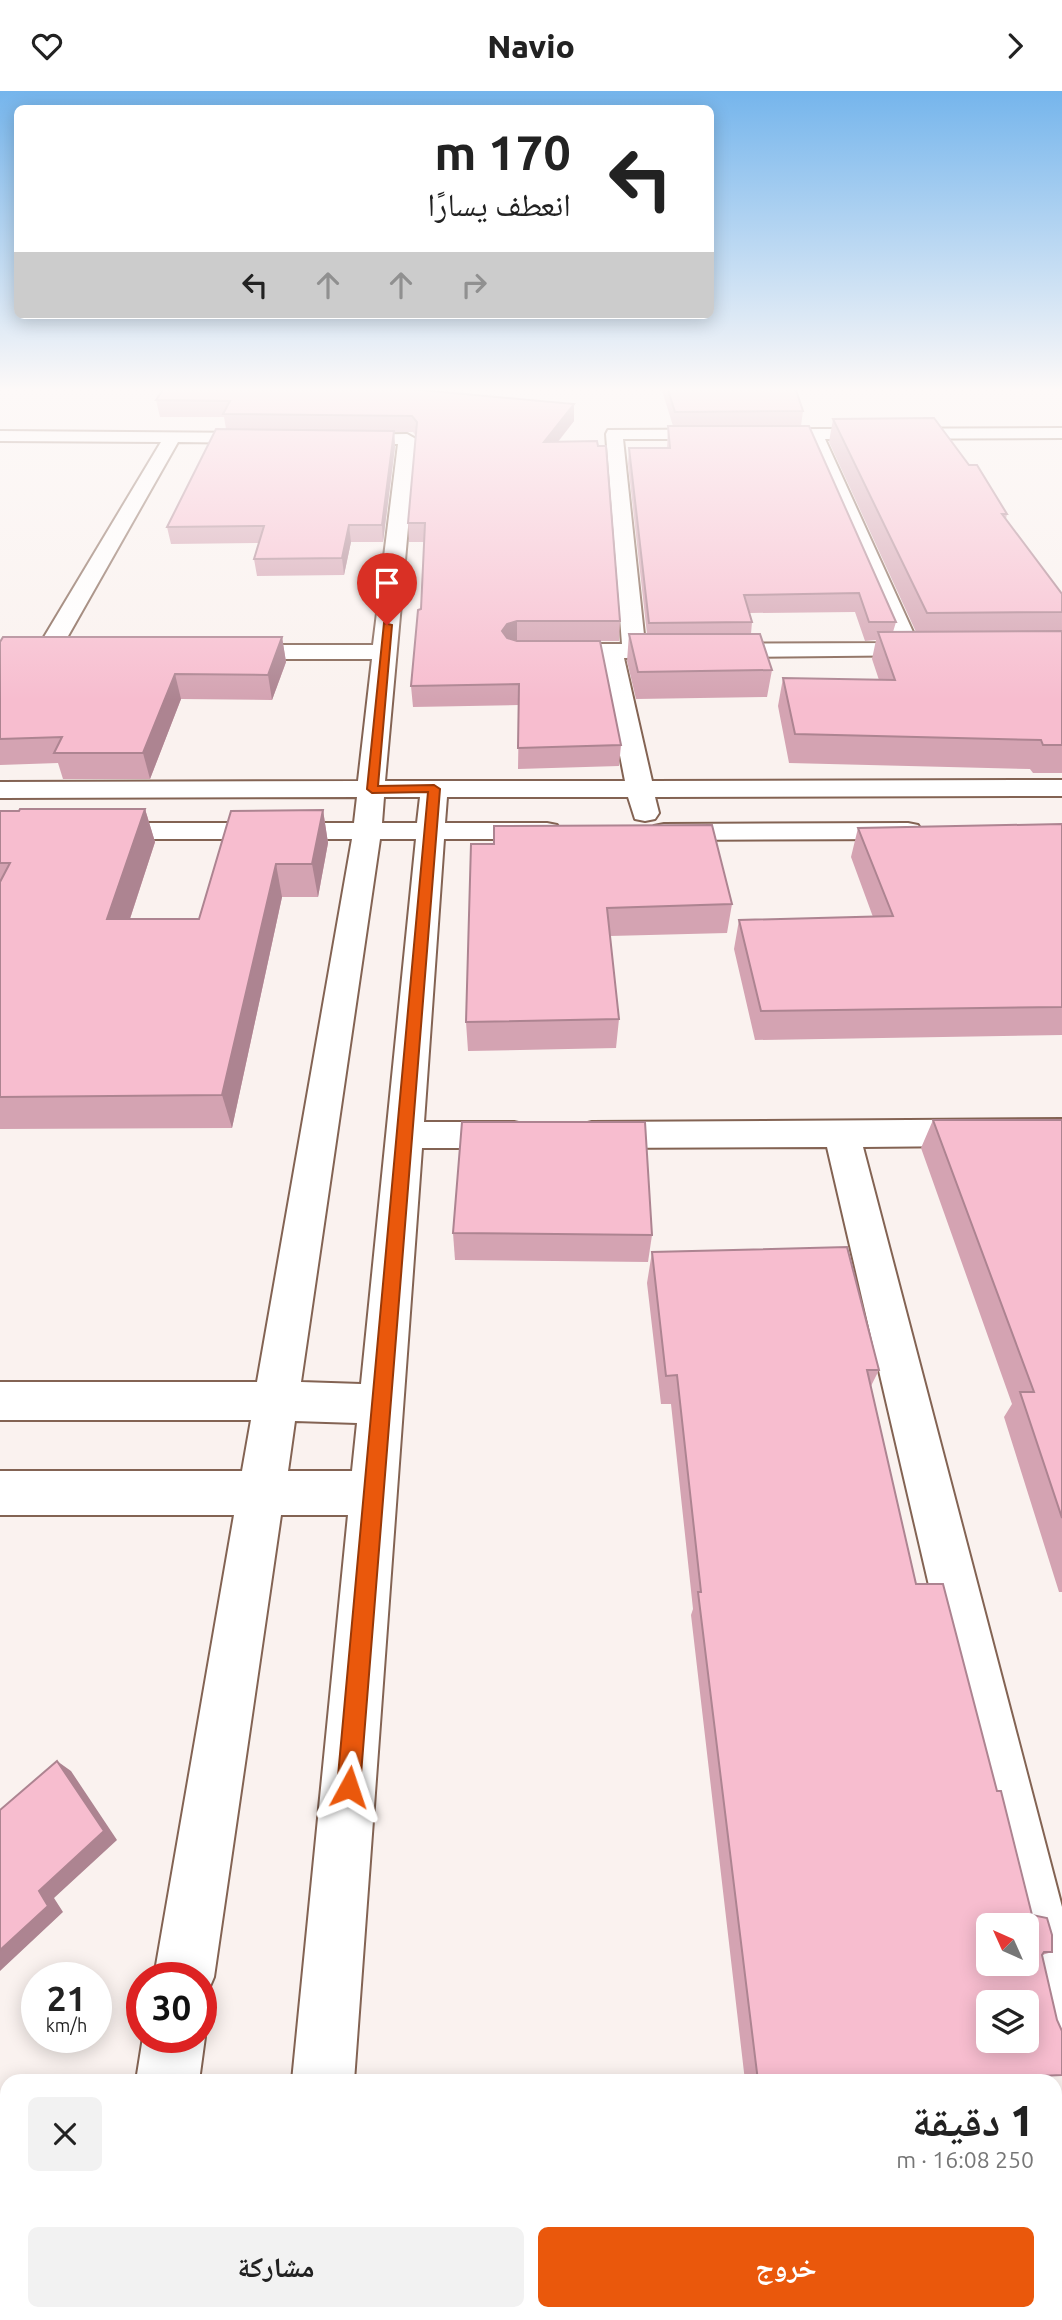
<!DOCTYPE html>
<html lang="ar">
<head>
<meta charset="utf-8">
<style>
  body { margin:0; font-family:Ubuntu,"Noto Naskh Arabic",sans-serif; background:#f2f2f2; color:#222; direction:rtl; height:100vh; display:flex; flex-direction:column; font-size:26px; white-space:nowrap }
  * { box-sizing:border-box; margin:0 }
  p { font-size:23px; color:#767676 }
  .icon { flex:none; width:38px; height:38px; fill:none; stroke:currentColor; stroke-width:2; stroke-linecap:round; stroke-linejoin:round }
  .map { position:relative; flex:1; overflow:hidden; direction:ltr }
  .side { position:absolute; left:0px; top:1983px; width:1062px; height:247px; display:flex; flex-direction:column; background:#fff; border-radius:21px 21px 0 0; box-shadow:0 4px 18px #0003; direction:rtl }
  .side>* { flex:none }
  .guide { position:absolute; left:14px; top:14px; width:700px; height:214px; border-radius:10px; box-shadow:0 4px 18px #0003; direction:rtl; background:#fff; color:#222; overflow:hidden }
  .needle { width:46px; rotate:315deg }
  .controls { position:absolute; left:976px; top:1822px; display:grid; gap:14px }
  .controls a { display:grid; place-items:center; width:63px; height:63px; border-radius:10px; background:#fff; box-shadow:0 4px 18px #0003; font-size:35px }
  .speed { position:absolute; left:21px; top:1871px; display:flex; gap:14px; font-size:35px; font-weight:700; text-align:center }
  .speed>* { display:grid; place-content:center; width:91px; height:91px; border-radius:50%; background:#fff; box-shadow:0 4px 18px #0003; line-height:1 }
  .speed small { font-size:18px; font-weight:400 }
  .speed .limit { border:10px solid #d22; background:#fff; color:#111 }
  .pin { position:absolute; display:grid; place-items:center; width:60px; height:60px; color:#fff; margin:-72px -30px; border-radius:50% 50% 50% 0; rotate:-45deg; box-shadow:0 0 7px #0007 }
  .pin .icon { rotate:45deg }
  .me { position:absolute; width:77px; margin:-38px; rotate:5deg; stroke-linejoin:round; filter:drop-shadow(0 0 5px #0008) }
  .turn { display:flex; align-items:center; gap:24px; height:147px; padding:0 28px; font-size:32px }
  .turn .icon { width:91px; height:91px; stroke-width:2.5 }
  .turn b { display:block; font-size:49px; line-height:60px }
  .lanes { display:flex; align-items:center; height:66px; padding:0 28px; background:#0003; justify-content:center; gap:35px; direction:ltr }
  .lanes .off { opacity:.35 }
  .round { display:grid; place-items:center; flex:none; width:74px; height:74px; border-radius:10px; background:#f2f2f2 }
  .overview { display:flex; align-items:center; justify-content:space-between; height:119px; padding:0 28px }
  h1 { font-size:42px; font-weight:800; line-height:52px }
  .cta { display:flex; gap:14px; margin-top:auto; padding:14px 28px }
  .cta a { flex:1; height:80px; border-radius:10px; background:#ea580c; color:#fff; font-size:28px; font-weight:800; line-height:80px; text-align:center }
  .cta a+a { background:#f2f2f2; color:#222 }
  header { display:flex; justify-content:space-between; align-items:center; height:91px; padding:0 28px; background:#fff; font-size:32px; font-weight:800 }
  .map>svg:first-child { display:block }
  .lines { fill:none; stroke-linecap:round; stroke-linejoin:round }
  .minor-casing { stroke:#836353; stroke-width:4 }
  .minor { fill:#fff; fill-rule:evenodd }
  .wall { fill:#d4a3b2 }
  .shaded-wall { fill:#ad8491 }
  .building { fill:#f7bdcf; stroke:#ad8491; stroke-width:2; fill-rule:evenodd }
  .route { fill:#ea580c; stroke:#983908; stroke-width:2 }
</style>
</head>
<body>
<header><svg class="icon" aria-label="forward" viewBox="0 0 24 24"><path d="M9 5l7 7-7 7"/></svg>Navio<svg class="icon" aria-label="heart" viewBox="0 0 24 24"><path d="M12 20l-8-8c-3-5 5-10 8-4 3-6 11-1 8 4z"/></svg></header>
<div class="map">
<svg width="1062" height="2229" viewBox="0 0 1062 2229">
  <rect width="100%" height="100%" fill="#faf2ef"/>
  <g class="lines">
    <g class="minor-casing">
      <g id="minor">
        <path d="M 1062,337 L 1062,347 L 825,348 L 918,552 L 935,554 L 938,559 L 935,564 L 624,567 L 652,690 L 1062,689 L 1062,705 L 655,706 L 659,722 L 655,728 L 645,730 L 635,728 L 628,706 L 447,706 L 445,732 L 547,732 L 557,734 L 561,740 L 557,746 L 547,748 L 444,748 L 424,1031 L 514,1031 L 527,1034 L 532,1044 L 527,1054 L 514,1057 L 422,1057 L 354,1990 L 292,1990 L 348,1424 L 281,1424 L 214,1886 L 205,1907 L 201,1909 L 201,1886 L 154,1886 L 234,1424 L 0,1424 L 0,1380 L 242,1380 L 251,1329 L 0,1329 L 0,1291 L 257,1291 L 352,748 L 0,748 L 0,732 L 354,732 L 357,706 L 0,707 L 0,691 L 358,690 L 372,568 L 234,568 L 226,566 L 222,561 L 226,556 L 234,554 L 373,554 L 398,353 L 342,353 L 336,352 L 333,348 L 336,344 L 407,343 L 416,348 L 385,690 L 625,690 L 601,567 L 550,567 L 542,565 L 538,560 L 542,555 L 550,553 L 622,553 L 606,343 L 608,339 ZM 623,348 L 808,348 L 896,552 L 645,553 ZM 384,706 L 420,706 L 417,732 L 382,732 ZM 380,748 L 416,748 L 361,1293 L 301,1291 ZM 295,1330 L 357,1332 L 352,1380 L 288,1380 Z"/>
        <path d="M 0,340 L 264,342 L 273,347 L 264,352 L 178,351 L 59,561 L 55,566 L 39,566 L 35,561 L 161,351 L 0,350 Z"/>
        <path d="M 908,732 L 918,734 L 922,740 L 918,746 L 908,748 L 664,749 L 654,747 L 650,741 L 654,735 L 664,733 Z"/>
        <path d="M 1062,1028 L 1062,1054 L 863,1056 L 1062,1816 L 1062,1964 L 1040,1955 L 1031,1933 L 1017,1872 L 1027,1872 L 1027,1834 L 1008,1834 L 827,1056 L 592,1057 L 579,1054 L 574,1044 L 579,1034 L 592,1031 Z"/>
        <path d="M 201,1937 L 205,1946 L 199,1990 L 136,1990 L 143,1946 L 201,1946 Z"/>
        <path d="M 94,2222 L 164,2222 L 163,2229 L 93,2229 Z"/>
        <rect x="268" y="2222" width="70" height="7"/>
      </g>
    </g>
    <use href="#minor" class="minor"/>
  </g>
  <g class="wall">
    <path d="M 661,296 L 795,296 L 803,320 L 801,335 L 896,531 L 893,541 L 916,541 L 829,351 L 833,328 L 969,374 L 1007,423 L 1006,428 L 1062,503 L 1062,682 L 1033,682 L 1030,678 L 789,672 L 778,615 L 783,587 L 879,589 L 872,568 L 876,549 L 865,550 L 855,521 L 749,522 L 752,531 L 751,543 L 772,579 L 767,606 L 636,608 L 627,570 L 629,543 L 647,543 L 628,373 L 629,357 L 667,357 L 668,335 L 673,335 Z"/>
    <path d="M 156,309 L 574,313 L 574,330 L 558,351 L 620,530 L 619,550 L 600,550 L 621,654 L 619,675 L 518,678 L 519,614 L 413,616 L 411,595 L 421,518 L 424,451 L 409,451 L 408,432 L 416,345 L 413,341 L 394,341 L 395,356 L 383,451 L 351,451 L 344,484 L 257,485 L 254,468 L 259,452 L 171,453 L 167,436 L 226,338 L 224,326 L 160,326 Z"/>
    <path d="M 282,546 L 286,571 L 272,609 L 181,608 L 150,688 L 63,688 L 58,672 L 0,674 L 0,551 Z"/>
    <path d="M 145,718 L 155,751 L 130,828 L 199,828 L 323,719 L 328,752 L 318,806 L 282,806 L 232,1037 L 0,1038 L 0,720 Z"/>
    <path d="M 1062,733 L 1062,944 L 755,949 L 734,858 L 739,829 L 873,826 L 851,766 L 858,737 Z"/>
    <path d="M 471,753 L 732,813 L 727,842 L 610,845 L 619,928 L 616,957 L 468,960 L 466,931 Z"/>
    <path d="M 933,1029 L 1062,1029 L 1062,1501 L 1059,1501 L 1004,1326 L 1012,1313 L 921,1057 Z"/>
    <path d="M 453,1142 L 652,1144 L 648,1171 L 455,1169 Z"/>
    <path d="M 652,1161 L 879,1279 L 871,1295 L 916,1493 L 997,1700 L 1032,1824 L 1052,1861 L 1042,1864 L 1057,1929 L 1062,1940 L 1062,1984 L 944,1990 L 745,1990 L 691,1524 L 693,1518 L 671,1313 L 661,1313 L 647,1192 Z"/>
    <path d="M 0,2055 L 7,2055 L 7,2222 L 41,2222 L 39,2229 L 0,2229 Z"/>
    <path d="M 1055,2138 L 1062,2139 L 1062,2229 L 1055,2222 Z"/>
  </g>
  <g class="shaded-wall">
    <path d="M 574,313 L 574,330 L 544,368 L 544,351 Z"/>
    <path d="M 394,340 L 395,356 L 383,451 L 382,434 Z"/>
    <path d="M 349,434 L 351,451 L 344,484 L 342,467 Z"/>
    <path d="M 517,530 L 517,550 L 507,553 L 502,540 L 507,533 Z"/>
    <path d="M 282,546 L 286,571 L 272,609 L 268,584 Z"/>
    <path d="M 175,583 L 181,608 L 150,688 L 143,662 Z"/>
    <path d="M 145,718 L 155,751 L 119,861 L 107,828 Z"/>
    <path d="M 323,719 L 328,752 L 318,806 L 312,773 Z"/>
    <path d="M 276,773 L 282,806 L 232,1037 L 222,1004 Z"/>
    <path d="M 57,1670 L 71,1680 L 117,1749 L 54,1807 L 63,1821 L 0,1880 L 0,1859 L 39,1800 Z"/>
    <path d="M 16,2222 L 41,2222 L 39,2229 L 14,2229 Z"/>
  </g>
  <g class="building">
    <path d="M 165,296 L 388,296 L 574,313 L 544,351 L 597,350 L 598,355 L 606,355 L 620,530 L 517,530 L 507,533 L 502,540 L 507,547 L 517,550 L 600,550 L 621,654 L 518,657 L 519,593 L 411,595 L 418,519 L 421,518 L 425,432 L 408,432 L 417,331 L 412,325 L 223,323 L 230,310 L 156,309 Z"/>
    <path d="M 667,296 L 795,296 L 803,320 L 675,321 Z"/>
    <path d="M 934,327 L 969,374 L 977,374 L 1007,423 L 1002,423 L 1062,503 L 1062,521 L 927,522 L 833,328 Z"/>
    <path d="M 668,335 L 809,335 L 896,531 L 869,531 L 859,502 L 744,504 L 752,531 L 649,532 L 629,357 L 670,357 Z"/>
    <path d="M 216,338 L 394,340 L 382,434 L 349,434 L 342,467 L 254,468 L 264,435 L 167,436 Z"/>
    <path d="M 1062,540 L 1062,654 L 1043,654 L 1041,649 L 795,643 L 783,587 L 895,589 L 878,541 Z"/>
    <path d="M 629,543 L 760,543 L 772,579 L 638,581 Z"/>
    <path d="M 3,546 L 282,546 L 268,584 L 175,583 L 143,662 L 54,662 L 62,646 L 0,648 L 0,551 Z"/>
    <path d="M 20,718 L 145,718 L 107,828 L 199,828 L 231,720 L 323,719 L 312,773 L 276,773 L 222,1004 L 0,1006 L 0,791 L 10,772 L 0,772 L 0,720 L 19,720 Z"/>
    <path d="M 1062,733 L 1062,916 L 761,920 L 739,829 L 893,825 L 858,737 Z"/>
    <path d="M 712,734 L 732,813 L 607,817 L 619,928 L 466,931 L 471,753 L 494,753 L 494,735 Z"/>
    <path d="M 933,1029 L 1062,1029 L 1062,1427 L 1020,1301 L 1034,1301 Z"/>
    <path d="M 462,1031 L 645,1031 L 652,1144 L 453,1142 Z"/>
    <path d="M 847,1156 L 879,1279 L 867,1279 L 916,1493 L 943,1493 L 997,1700 L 1001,1700 L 1032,1824 L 1047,1827 L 1052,1844 L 1052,1861 L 1044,1861 L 1042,1864 L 1057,1929 L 1062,1940 L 1062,1984 L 929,1990 L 758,1990 L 698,1501 L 701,1501 L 677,1284 L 666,1285 L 652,1161 ZM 989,1834 L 1027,1834 L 1027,1872 L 989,1872 ZM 989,1911 L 1027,1911 L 1027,1950 L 989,1950 Z"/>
    <path d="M 57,1670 L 104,1740 L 39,1800 L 48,1815 L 0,1859 L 0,1719 Z"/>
    <path d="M 0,2058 L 7,2059 L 7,2222 L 16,2222 L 14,2229 L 0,2229 Z"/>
    <path d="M 1055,2144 L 1062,2144 L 1062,2229 L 405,2229 L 405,2222 L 1055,2222 Z"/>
  </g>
  <linearGradient id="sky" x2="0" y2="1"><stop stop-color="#75b5ec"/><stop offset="0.49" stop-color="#fdf9f8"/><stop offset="1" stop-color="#fdf9f8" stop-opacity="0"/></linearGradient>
  <rect width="1062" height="609" fill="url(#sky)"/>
  <path class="route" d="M 384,532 L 392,534 L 378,695 L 434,694 L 440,698 L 360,1696 L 357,1704 L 349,1707 L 341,1704 L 337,1696 L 428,701 L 372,702 L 367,698 Z"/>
</svg>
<div class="controls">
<a><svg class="needle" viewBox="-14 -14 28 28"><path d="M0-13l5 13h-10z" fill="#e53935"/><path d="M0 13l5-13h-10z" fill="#767676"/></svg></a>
<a><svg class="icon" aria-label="layers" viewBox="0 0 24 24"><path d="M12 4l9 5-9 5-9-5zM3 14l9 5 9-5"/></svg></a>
</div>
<div class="speed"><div>21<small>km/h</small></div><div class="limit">30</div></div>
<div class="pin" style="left:387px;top:534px;background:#d93025"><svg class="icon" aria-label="arrive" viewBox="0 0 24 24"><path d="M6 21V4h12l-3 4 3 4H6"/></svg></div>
<svg class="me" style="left:349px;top:1696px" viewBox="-20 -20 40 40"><path d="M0-17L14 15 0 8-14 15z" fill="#ea580c" stroke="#fff" stroke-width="4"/></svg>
<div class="guide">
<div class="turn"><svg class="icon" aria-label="left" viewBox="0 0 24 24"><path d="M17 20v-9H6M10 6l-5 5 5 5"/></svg><div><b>170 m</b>انعطف يسارًا</div></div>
<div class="lanes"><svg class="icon" aria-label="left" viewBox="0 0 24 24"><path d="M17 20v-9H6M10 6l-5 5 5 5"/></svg><svg class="icon off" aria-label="ahead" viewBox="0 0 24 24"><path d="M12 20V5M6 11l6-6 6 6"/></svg><svg class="icon off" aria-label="ahead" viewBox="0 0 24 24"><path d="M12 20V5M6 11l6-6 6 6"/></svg><svg class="icon off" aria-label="right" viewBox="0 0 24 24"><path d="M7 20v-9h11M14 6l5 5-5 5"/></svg></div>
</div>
<section class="side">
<div class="overview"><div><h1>1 دقيقة</h1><p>250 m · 16:08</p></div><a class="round"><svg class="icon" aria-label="close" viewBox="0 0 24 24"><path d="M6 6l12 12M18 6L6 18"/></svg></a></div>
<div class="cta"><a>خروج</a><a>مشاركة</a></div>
</section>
</div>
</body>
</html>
